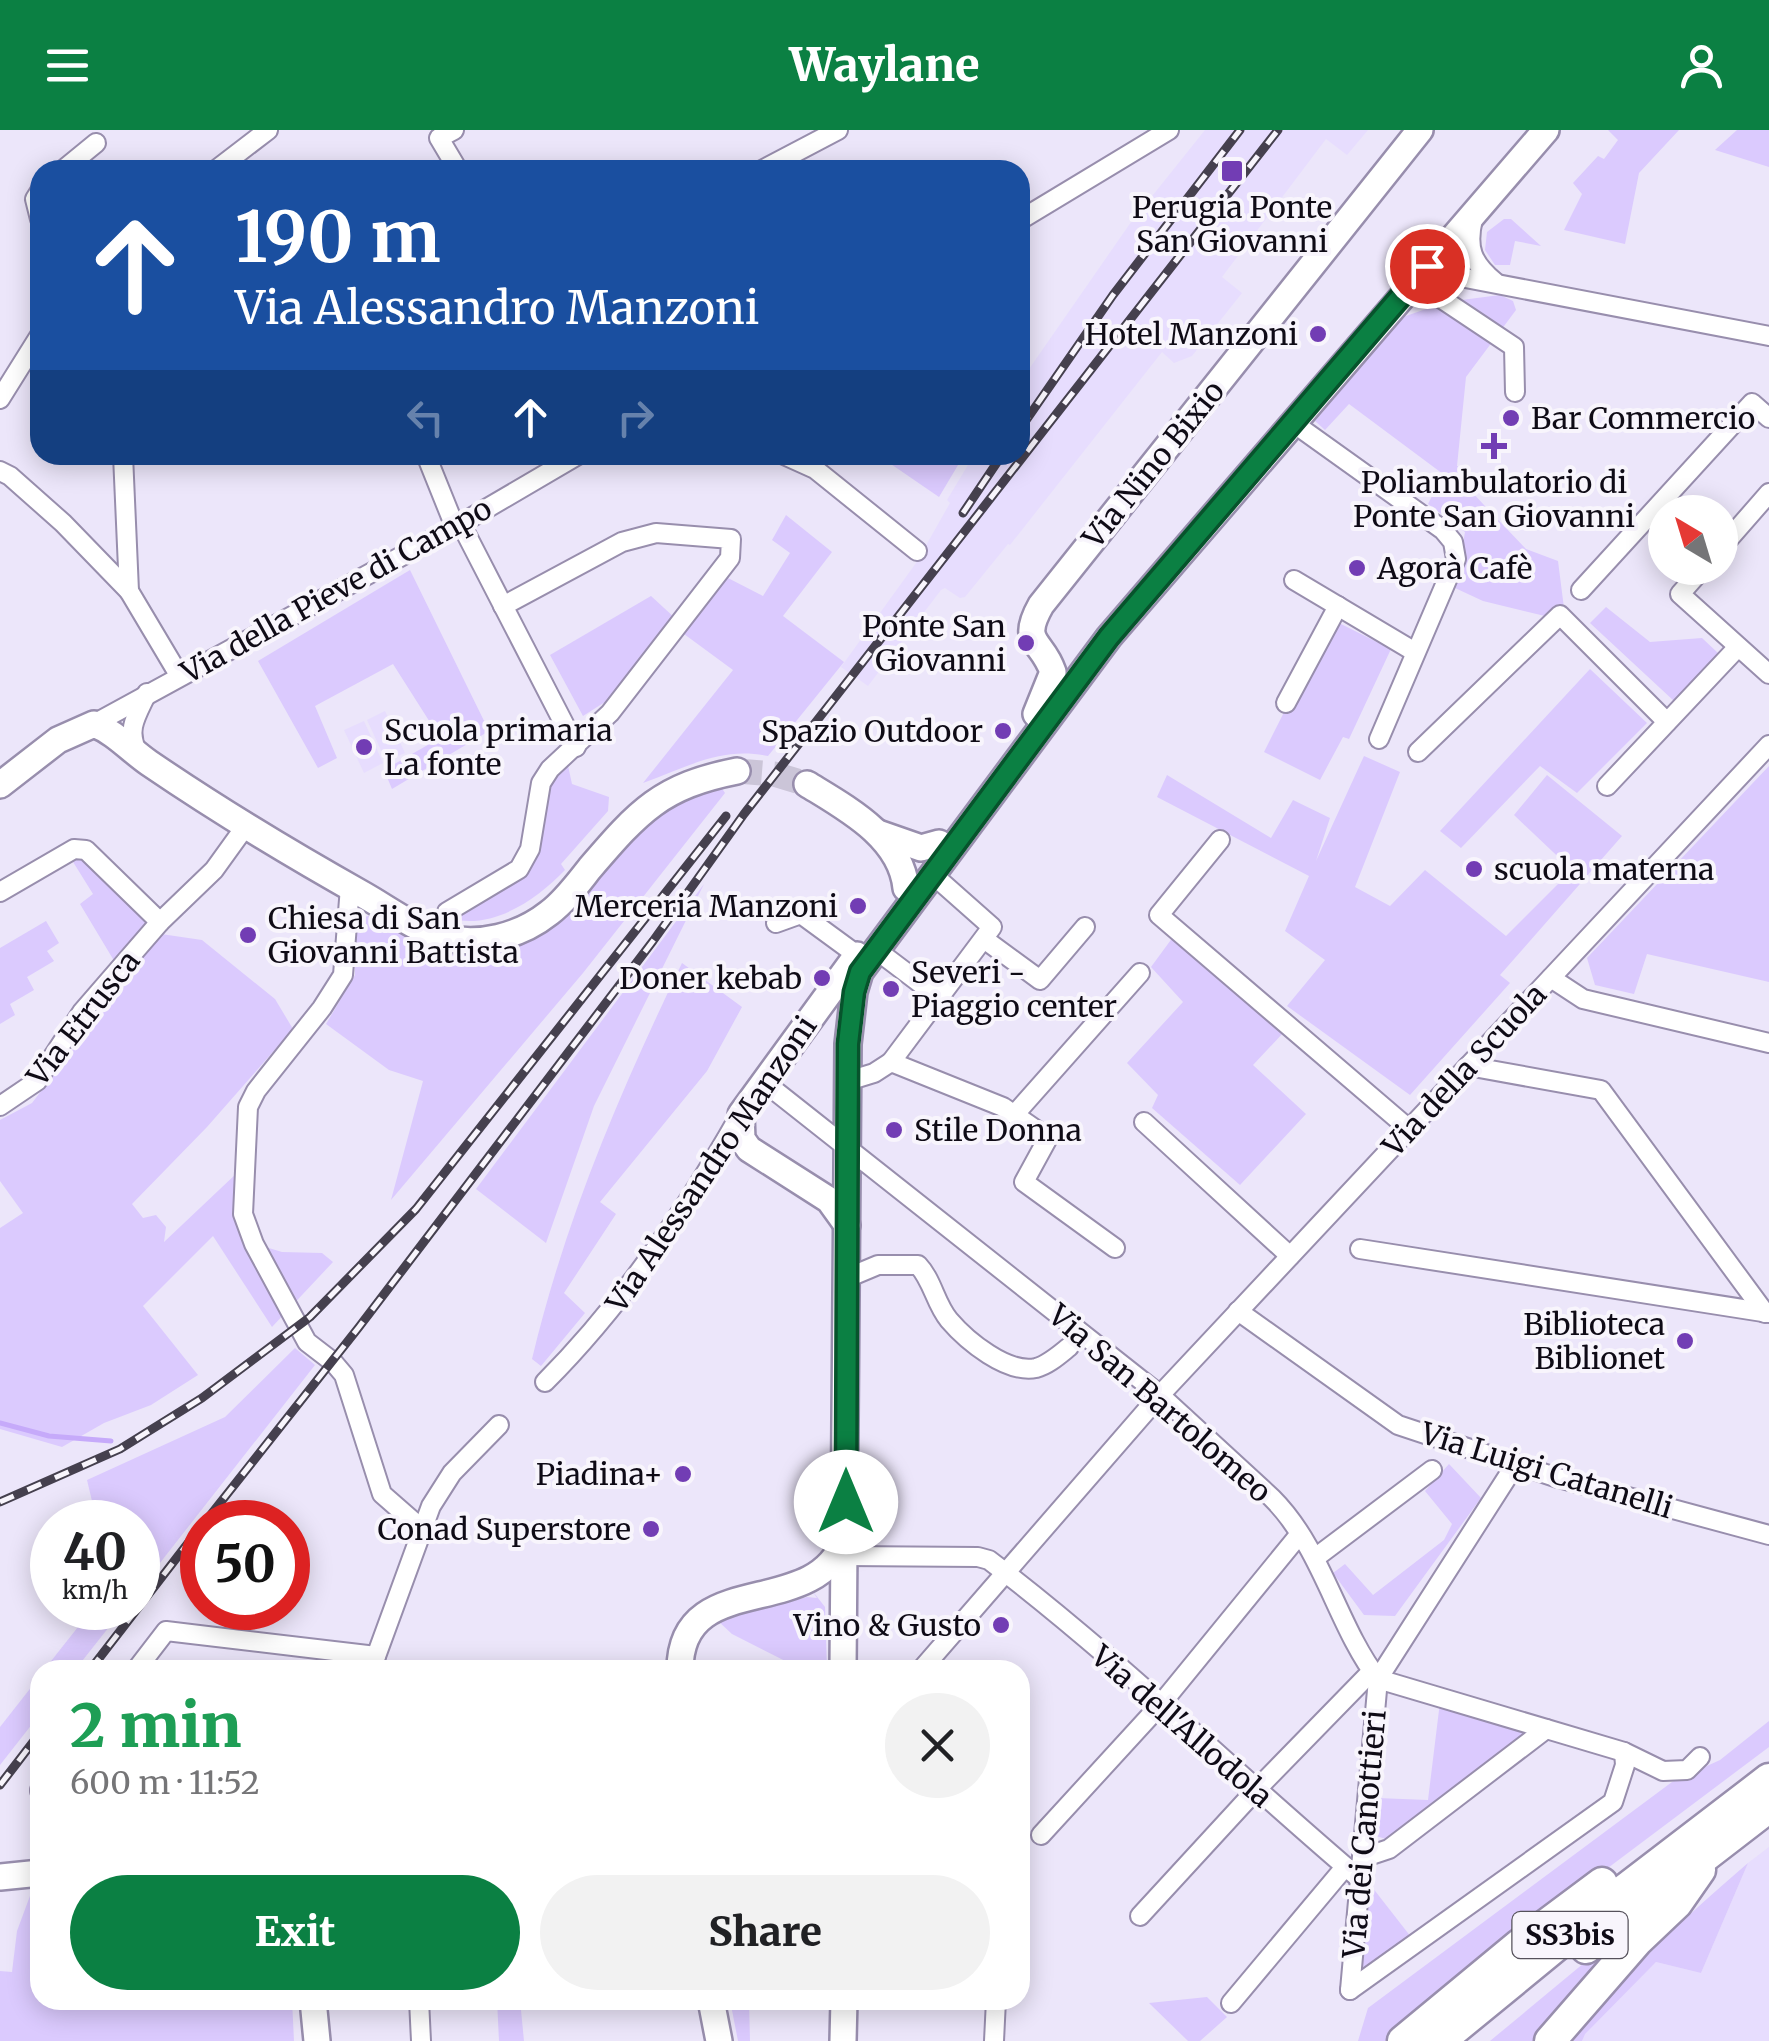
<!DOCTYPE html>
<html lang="en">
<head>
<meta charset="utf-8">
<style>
  body { margin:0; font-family:Merriweather,serif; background:#f2f2f2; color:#202124; height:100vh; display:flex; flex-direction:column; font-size:38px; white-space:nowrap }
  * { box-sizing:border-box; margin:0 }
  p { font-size:32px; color:#757577 }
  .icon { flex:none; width:55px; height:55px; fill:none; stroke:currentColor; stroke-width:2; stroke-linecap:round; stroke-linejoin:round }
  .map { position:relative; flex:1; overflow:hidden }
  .details { position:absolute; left:30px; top:1530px; width:1000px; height:350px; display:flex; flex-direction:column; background:#fff; border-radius:30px; box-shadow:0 5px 25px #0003 }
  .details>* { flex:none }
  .banner { position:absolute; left:30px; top:30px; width:1000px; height:305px; border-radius:30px; box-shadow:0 5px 25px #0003; background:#1a4fa0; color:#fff; overflow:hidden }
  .needle { width:65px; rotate:322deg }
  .tools { position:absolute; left:1648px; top:365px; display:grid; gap:20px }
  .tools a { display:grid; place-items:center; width:90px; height:90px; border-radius:50%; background:#fff; box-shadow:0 5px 25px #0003; font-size:50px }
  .speed { position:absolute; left:30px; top:1370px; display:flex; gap:20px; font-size:50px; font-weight:700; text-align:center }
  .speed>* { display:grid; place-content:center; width:130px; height:130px; border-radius:50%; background:#fff; box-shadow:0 5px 25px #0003; line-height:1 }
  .speed small { font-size:25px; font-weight:400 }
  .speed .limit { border:15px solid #d22; background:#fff; color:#111 }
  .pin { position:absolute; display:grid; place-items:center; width:85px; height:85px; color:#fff; margin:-42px; border:5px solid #fff; border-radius:50%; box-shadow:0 2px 10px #0007 }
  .me { position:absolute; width:110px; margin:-55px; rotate:0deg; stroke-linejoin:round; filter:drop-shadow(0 0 8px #0008) }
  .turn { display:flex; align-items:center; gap:35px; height:210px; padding:0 40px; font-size:45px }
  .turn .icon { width:130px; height:130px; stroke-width:2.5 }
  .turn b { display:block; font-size:70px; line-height:85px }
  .lanes { display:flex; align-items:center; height:95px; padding:0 40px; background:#0003; justify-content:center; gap:50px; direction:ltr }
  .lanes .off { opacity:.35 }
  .round { display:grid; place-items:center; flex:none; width:105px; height:105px; border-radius:52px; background:#f2f2f2 }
  .overview { display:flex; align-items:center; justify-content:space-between; height:170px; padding:0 40px }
  h1 { font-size:60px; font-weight:800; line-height:75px; color:#1e9e55 }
  .action { display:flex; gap:20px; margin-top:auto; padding:20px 40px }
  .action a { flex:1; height:115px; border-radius:60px; background:#0b8043; color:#fff; font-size:40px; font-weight:800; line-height:115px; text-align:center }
  .action a+a { background:#f2f2f2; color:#202124 }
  header { display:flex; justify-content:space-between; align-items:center; height:130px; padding:0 40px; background:#0b8043; color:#fff; font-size:45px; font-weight:800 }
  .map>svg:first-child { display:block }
  .built { fill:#e7ddfe }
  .green { fill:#dbcafe }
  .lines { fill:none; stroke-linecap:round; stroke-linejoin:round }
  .stream { stroke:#c6aafa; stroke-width:5 }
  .secondary-tunnel { stroke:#cbc5d8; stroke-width:25; stroke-dasharray:25 12; stroke-linecap:butt }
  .street-casing { stroke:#988ead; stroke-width:22 }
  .secondary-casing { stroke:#988ead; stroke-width:30 }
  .highway-casing { stroke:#988ead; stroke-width:35 }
  .street { stroke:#fff; stroke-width:18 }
  .secondary { stroke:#fff; stroke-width:25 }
  .highway { stroke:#fff; stroke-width:30 }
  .rail-casing { stroke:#45404e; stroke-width:9 }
  .rail { stroke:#f8f5fc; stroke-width:5; stroke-dasharray:15; stroke-linecap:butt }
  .route-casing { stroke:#07532c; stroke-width:25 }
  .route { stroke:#0b8043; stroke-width:18 }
  .poi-dot { fill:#723db4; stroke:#f8f5fc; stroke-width:4 }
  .labels { text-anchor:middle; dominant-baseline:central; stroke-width:8; stroke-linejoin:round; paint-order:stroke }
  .shield { fill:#f8f5fc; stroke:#55515b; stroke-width:2.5 }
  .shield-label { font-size:28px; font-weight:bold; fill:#0f0b16 }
  .poi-label { font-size:30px; fill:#0f0b16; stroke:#f8f5fc; text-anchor:end }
  .street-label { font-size:30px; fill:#0f0b16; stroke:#f8f5fc }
</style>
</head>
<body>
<header><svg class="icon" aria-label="menu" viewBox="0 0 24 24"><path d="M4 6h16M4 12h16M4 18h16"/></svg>Waylane<svg class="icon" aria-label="person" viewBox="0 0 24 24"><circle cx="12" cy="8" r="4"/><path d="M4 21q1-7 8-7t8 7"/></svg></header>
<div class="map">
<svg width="1769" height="1911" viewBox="0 0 1769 1911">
  <rect width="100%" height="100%" fill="#ece6fa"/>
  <g class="built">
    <path d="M 1205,0 L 1368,0 L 1347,25 L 1326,9 L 1222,147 L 1242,163 L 1192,226 L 1174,233 L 1162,222 L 1010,415 L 1008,414 L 965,467 L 960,468 L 945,458 L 941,460 L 868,556 L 841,537 L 916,433 L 950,373 L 947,370 L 974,325 L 1020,325 L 1020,252 L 1129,95 Z"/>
    <path d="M 385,581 L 405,623 L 386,631 L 367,590 Z"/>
    <path d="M 364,591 L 383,633 L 364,643 L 344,600 Z"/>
    <path d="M 1769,1717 L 1769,1911 L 1582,1911 L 1584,1904 L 1656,1832 L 1701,1843 L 1748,1733 Z"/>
  </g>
  <g class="green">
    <path d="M 1608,0 L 1679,0 L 1639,43 L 1625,114 L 1564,100 L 1582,64 L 1573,53 L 1598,26 L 1604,29 L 1618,10 Z"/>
    <path d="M 1737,0 L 1769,0 L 1769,37 L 1715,20 Z"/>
    <path d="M 1504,89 L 1511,89 L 1541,116 L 1515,111 L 1510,135 L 1495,135 L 1485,120 L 1487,102 Z"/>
    <path d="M 1500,165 L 1513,171 L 1516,180 L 1466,247 L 1457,336 L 1467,337 L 1471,361 L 1484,375 L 1526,419 L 1558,431 L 1564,478 L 1549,487 L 1483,471 L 1455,458 L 1465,402 L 1428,374 L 1443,344 L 1349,274 L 1325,300 L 1315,291 L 1403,187 L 1446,172 Z"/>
    <path d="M 889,325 L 964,325 L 939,367 L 885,330 Z"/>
    <path d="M 786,385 L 832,422 L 783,486 L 844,532 L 768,626 C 721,616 685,638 643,653 L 733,540 L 684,504 L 726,447 L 763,466 L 790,423 L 772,410 Z"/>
    <path d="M 410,440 L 489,601 L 392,659 L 384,640 L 440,608 L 393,534 L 315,576 L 337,628 L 318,638 L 258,531 Z"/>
    <path d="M 651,466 L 676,489 L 605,572 L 583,586 L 550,525 Z"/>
    <path d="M 1606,477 L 1650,512 L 1702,508 L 1719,524 L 1674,571 L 1590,493 Z"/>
    <path d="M 1331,489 L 1391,519 L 1349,609 L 1343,607 L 1320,650 L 1264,622 Z"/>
    <path d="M 1590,539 L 1647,593 L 1577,663 L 1540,636 L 1461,718 L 1440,701 Z"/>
    <path d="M 1364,626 L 1400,642 L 1355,757 L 1390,776 L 1425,740 L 1506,806 L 1572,740 L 1514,685 L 1547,645 L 1622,706 L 1500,845 L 1510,853 L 1410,965 L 1287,876 L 1325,830 L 1285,801 L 1309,746 L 1157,667 L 1167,645 L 1271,708 L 1293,670 L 1330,688 L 1316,731 Z"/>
    <path d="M 567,631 L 572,654 L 609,667 L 608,681 L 561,734 L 565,740 C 537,769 495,799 452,789 L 524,746 L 537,723 L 547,658 Z"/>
    <path d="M 1769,636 L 1769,852 L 1647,824 L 1634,864 L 1595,855 L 1587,828 Z"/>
    <path d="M 707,657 L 721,657 L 725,663 L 583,843 L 391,1070 L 423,951 L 389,940 L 326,894 L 355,845 L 354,794 L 357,789 L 372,785 L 412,806 L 501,816 L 647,689 Z"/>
    <path d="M 70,727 L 89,727 L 151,792 L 116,834 L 80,774 L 93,764 Z"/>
    <path d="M 704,754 L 594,976 L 546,1113 L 476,1059 Z"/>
    <path d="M 46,791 L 59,813 L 47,821 L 54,831 L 27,847 L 34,860 L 10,874 L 15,885 L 0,894 L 0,818 Z"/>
    <path d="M 161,804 L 202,810 L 275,869 L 293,899 L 207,997 L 132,1074 L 143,1088 L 156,1085 L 166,1097 L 164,1112 L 238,1042 L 249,1112 L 282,1122 L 322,1123 L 333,1132 L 272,1197 L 213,1106 L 143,1176 L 198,1245 L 151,1275 L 104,1293 L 62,1317 L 0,1299 L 0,1098 L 23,1083 L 0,1051 L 0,990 L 32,973 Z"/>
    <path d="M 1173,807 L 1284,902 L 1253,935 L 1306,984 L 1240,1055 L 1152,978 L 1158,965 L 1127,933 L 1183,872 L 1151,837 Z"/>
    <path d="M 682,833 L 742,877 L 707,941 L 600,1072 L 616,1084 L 564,1163 L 585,1183 L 541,1236 L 532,1229 C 565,1090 620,962 682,833 Z"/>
    <path d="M 295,1218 L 315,1235 L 138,1461 L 138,1392 L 97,1392 L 87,1350 L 225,1287 Z"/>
    <path d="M 1449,1334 L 1481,1368 L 1395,1486 L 1364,1485 L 1333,1443 L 1345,1434 L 1373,1465 L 1444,1410 L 1452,1394 L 1425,1361 Z"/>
    <path d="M 811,1459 L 825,1477 L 827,1540 L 803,1540 L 732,1504 L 717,1490 L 807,1467 L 817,1468 Z"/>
    <path d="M 93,1478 L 124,1478 L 75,1540 L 44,1540 Z"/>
    <path d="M 40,1546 L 40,1584 L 0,1635 L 0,1597 Z"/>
    <path d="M 1440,1572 L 1531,1601 L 1389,1710 L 1373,1705 L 1377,1668 L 1428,1670 Z"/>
    <path d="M 1769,1591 L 1769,1617 L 1492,1825 L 1385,1911 L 1358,1911 L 1368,1878 L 1672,1652 L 1720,1630 Z"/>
    <path d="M 1748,1733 L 1701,1843 L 1656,1832 L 1585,1904 L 1582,1911 L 1573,1911 C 1624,1843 1684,1788 1748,1733 Z"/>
    <path d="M 1365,1748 L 1411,1807 L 1356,1847 Z"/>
    <path d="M 34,1755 L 40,1755 L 40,1870 L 292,1870 L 294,1911 L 0,1911 L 0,1841 L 12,1842 L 17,1801 Z"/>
    <path d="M 1666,1765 L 1538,1911 L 1490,1911 Z"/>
    <path d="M 1207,1867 L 1227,1887 L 1200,1911 L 1188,1911 L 1149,1873 Z"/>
    <path d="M 497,1870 L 520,1870 L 524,1911 L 499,1911 Z"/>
    <path d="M 730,1870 L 749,1870 L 750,1911 L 738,1911 Z"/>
  </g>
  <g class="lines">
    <path class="stream" d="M 0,1293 L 49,1306 L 111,1311"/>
    <path class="secondary-tunnel" d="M 737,641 L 774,644 L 807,654"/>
    <g class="street-casing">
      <g id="street">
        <path d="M 454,0 L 439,8 L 458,40"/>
        <path d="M 63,40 L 96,13"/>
        <path d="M 216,40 L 268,0"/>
        <path d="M 762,40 L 838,0"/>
        <path d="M 40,61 L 35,69 L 40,89"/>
        <path d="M 1473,89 C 1466,118 1472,133 1495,152"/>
        <path d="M 1020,90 L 1169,0"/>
        <path d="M 1413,163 L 1442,145 L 1455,146 L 1769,206"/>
        <path d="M 1439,167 L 1514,217 L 1515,262"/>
        <path d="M 0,269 L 40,205"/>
        <path d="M 1292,292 L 1443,400 L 1453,412 L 1456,429 L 1379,609"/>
        <path d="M 123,325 L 129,461 L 179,545"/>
        <path d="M 426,325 L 455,397"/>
        <path d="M 784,325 L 815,339 L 917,421"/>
        <path d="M 0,341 L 10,346 L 63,393 L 129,461"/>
        <path d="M 461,394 L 576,617"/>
        <path d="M 1720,419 L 1769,363"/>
        <path d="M 1703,438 L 1680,464 L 1769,544"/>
        <path d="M 1294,450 L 1415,522"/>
        <path d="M 1581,460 L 1752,273 L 1769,288"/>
        <path d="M 1286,573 L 1338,476"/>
        <path d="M 94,594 L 455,397 L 578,325"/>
        <path d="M 137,621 C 126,599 137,585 147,563"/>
        <path d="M 1418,622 L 1560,485 L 1667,592"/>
        <path d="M 1607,656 L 1738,517"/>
        <path d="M 1220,710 L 1159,785 L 1409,999"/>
        <path d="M 350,757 L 343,845 L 322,878 L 256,961 L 248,977 L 243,1084 L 254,1114 L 307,1212 L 333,1232 L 344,1245 L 382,1364 L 422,1399"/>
        <path d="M 0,762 L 74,719 L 86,720 L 160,792"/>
        <path d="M 447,782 L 519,739 L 530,719 L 541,653 L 550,639 L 610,583 L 730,428 L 731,409 L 656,403 L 622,412 L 503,476"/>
        <path d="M 776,793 L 801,784 L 857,825"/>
        <path d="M 984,809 L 1040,850 L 1085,797"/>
        <path d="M 875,819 L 941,869"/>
        <path d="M 1551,848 L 1583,869 L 1769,913"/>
        <path d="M 891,932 L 992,797 L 931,743"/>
        <path d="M 1468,936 L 1601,960 L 1765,1183"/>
        <path d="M 848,951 L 874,943 L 891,932 L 1003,977 L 1048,1008 L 1024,1052 L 1115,1118"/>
        <path d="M 764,952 L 1160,1265 L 1272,1368 C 1323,1419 1337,1496 1378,1549 L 1624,1622 L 1663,1641 L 1687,1640 L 1700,1627"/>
        <path d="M 0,976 L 37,951 L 82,882 L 160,792 L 214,740 L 245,697"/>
        <path d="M 1015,984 L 1140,843"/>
        <path d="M 1144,992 L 1290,1126"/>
        <path d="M 1360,1119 L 1769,1183"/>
        <path d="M 847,1148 L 878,1135 L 918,1135 C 933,1151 935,1173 949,1190 C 967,1211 1007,1244 1036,1238 C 1048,1235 1059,1225 1069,1217"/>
        <path d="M 1238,1181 L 1398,1295 L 1558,1348 L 1769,1405"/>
        <path d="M 545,1252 C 622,1175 687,1079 740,985"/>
        <path d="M 845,1426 L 978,1427 L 989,1430 C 1119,1529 1236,1644 1360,1749"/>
        <path d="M 1315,1428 L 1432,1340"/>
        <path d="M 136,1540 L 166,1501 L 376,1526"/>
        <path d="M 371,1540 L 431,1376 L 452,1343 L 499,1295"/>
        <path d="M 921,1540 L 1160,1265 L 1769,615"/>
        <path d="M 40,1661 L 40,1660"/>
        <path d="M 1041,1705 L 1161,1574 L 1299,1405"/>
        <path d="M 1362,1728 L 1389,1719 L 1546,1599"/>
        <path d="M 1140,1786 L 1255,1661 L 1372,1541"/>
        <path d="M 1350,1860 L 1378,1549 L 1515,1335"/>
        <path d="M 1350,1860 L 1613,1672 L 1625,1635 L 1624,1622"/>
        <path d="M 419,1870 L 421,1911"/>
        <path d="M 1231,1873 L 1345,1737"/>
        <path d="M 994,1911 L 996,1870"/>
      </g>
    </g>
    <g class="secondary-casing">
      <g id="secondary">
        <path d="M 1036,584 L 1053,542 C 1042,509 1019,514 1041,475 L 1420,0"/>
        <path d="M 807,654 C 846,678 901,707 906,758"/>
        <path d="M 0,655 L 58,610 L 94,594 C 116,603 129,619 149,633 C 218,680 289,723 362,764 C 387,778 415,799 442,807 C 479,817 520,806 549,783 C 565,771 578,753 590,738 C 639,681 661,656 737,641"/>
        <path d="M 878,703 L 921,718 L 939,713"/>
        <path d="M 847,1095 L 829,1070 L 749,1019 L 742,1009 L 741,984 L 857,825"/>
        <path d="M 680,1540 C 680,1437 813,1492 844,1411"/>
        <path d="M 843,1540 L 848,914 L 854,862 L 860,842 L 1109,507 L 1546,0"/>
        <path d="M 0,1747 L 40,1743"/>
        <path d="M 313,1870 L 317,1911"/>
        <path d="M 711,1870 L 719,1911"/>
        <path d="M 843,1911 L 844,1870"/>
      </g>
    </g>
    <g class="highway-casing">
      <g id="highway">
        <path d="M 1586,1818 L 1769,1677"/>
        <path d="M 1403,1911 L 1519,1815 L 1602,1753"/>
        <path d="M 1440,1911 L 1623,1761 L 1769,1649"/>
        <path d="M 1550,1911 L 1638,1810 L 1677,1773 L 1700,1740"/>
      </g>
    </g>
    <use href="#street" class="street"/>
    <use href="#secondary" class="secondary"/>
    <use href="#highway" class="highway"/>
    <g class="rail-casing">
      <g id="rail">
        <path d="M 1020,299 L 1113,165 L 1240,0"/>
        <path d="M 963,383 L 1002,325"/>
        <path d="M 0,1372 L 120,1319 L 202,1268 L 310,1187 L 416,1079 L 726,686"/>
        <path d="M 205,1392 L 359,1197 L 653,811 L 744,684 L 1278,0"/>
        <path d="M 90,1540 L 202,1395"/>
        <path d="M 0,1655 L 40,1603"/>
      </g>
    </g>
    <use href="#rail" class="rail"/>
  </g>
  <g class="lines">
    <g class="route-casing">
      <path id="route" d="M 846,1372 L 848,914 L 854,862 L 860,842 L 1109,507 L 1427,136"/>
    </g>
    <use href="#route" class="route"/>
  </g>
  <g class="poi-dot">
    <rect x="1220" y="29" width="24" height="24" rx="5"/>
    <circle cx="1318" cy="204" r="10"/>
    <circle cx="1511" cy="288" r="10"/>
    <path d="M1489 301h10v10h10v10h-10v10h-10v-10h-10v-10h10z"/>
    <circle cx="1357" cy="438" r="10"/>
    <circle cx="1026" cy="513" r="10"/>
    <circle cx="1003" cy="601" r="10"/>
    <circle cx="364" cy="617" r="10"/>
    <circle cx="1474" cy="739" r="10"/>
    <circle cx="858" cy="776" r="10"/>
    <circle cx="248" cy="805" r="10"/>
    <circle cx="822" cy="848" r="10"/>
    <circle cx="891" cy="859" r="10"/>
    <circle cx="894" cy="1000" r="10"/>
    <circle cx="1685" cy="1211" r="10"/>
    <circle cx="683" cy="1344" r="10"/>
    <circle cx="651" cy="1399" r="10"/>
    <circle cx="1001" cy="1495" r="10"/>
  </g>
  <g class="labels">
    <rect class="shield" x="1512.5" y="1782" width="115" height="46" rx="8"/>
    <g class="shield-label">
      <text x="1570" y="1805">SS3bis</text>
    </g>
    <g class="poi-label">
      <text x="1232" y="77" text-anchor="middle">Perugia Ponte<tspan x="1232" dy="34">San Giovanni</tspan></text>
      <text x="1298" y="204">Hotel Manzoni</text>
      <text x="1531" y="288" text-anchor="start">Bar Commercio</text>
      <text x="1494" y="352" text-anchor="middle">Poliambulatorio di<tspan x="1494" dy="34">Ponte San Giovanni</tspan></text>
      <text x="1377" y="438" text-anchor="start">Agorà Cafè</text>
      <text x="1006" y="496">Ponte San<tspan x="1006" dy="34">Giovanni</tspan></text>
      <text x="384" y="600" text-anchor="start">Scuola primaria<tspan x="384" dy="34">La fonte</tspan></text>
      <text x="983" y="601">Spazio Outdoor</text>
      <text x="1494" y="739" text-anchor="start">scuola materna</text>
      <text x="838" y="776">Merceria Manzoni</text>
      <text x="268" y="788" text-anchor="start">Chiesa di San<tspan x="268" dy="34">Giovanni Battista</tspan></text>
      <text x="911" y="842" text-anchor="start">Severi -<tspan x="911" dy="34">Piaggio center</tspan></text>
      <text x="802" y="848">Doner kebab</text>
      <text x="914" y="1000" text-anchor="start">Stile Donna</text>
      <text x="1665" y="1194">Biblioteca<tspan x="1665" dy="34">Biblionet</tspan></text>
      <text x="663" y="1344">Piadina+</text>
      <text x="631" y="1399">Conad Superstore</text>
      <text x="981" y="1495">Vino &amp; Gusto</text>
    </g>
    <g class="street-label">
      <text transform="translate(1153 334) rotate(-51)">Via Nino Bixio</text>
      <text transform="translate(336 460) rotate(-29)">Via della Pieve di Campo</text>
      <text transform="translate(83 888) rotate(-52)">Via Etrusca</text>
      <text transform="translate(1464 940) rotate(-47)">Via della Scuola</text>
      <text transform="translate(711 1034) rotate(-56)">Via Alessandro Manzoni</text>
      <text transform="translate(1160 1273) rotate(41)">Via San Bartolomeo</text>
      <text transform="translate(1547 1340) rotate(17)">Via Luigi Catanelli</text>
      <text transform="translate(1182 1596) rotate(41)">Via dell'Allodola</text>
      <text transform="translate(1364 1704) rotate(-85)">Via dei Canottieri</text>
    </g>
  </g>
</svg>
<div class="tools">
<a><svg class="needle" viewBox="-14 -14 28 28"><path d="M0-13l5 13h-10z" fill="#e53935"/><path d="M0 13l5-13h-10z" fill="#757577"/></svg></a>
</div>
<div class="speed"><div>40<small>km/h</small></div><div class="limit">50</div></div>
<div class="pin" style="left:1427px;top:136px;background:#d93025"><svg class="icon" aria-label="arrive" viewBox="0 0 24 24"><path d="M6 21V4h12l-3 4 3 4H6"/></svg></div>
<svg class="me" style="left:846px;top:1372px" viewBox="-20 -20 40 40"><circle r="19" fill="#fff"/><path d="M0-13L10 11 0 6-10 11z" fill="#0b8043"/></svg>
<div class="banner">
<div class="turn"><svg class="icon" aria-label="ahead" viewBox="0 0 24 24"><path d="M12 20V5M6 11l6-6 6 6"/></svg><div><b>190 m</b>Via Alessandro Manzoni</div></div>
<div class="lanes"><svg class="icon off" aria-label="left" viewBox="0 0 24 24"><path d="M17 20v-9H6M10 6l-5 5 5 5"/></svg><svg class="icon" aria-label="ahead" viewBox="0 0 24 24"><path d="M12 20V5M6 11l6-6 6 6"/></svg><svg class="icon off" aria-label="right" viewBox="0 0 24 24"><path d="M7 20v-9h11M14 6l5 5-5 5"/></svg></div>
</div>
<section class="details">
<div class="overview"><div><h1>2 min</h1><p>600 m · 11:52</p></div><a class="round"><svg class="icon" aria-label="close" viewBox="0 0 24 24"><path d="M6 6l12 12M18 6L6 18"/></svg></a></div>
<div class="action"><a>Exit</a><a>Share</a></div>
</section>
</div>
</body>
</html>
